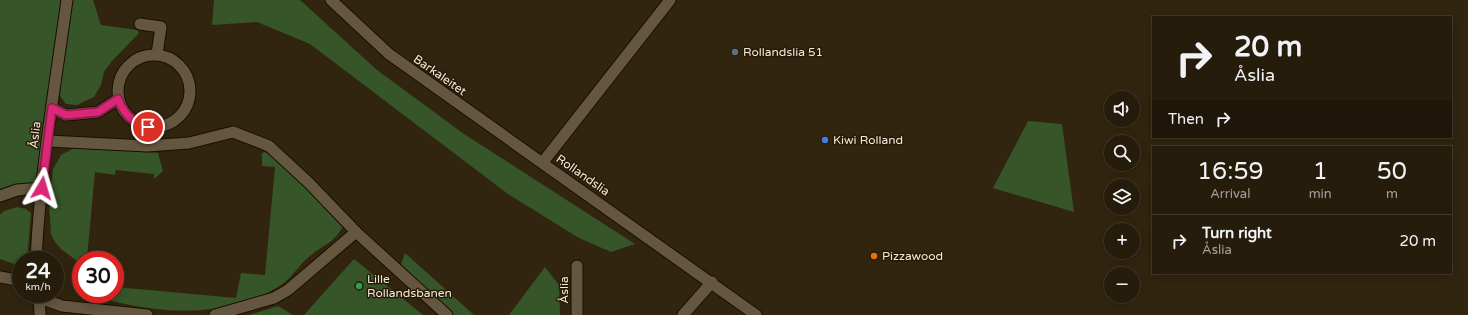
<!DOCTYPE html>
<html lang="en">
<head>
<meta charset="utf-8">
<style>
  body { margin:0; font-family:"Varela Round",sans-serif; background:#2e2514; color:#f1f3f6; height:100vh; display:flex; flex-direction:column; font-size:15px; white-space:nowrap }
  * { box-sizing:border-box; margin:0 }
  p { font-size:13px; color:#a4a19d }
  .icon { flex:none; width:22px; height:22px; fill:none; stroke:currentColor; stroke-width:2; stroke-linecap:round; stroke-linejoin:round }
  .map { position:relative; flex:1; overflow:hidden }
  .side { position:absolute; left:1152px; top:146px; width:300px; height:128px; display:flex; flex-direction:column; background:#261c0b; border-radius:0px; box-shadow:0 2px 10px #0003,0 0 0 1px #423a2c }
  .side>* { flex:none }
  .hud { position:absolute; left:1152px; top:16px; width:300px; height:122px; border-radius:0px; box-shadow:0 2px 10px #0003,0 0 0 1px #423a2c; background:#261c0b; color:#f1f3f6; overflow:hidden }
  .fabs { position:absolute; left:1104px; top:91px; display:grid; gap:8px }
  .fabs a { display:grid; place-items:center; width:36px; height:36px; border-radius:50%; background:#261c0b; box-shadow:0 2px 10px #0003,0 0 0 1px #423a2c; font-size:20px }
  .speed { position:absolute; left:12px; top:251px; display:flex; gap:8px; font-size:20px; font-weight:700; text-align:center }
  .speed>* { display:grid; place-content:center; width:52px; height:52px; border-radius:50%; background:#261c0b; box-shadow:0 2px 10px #0003,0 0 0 1px #423a2c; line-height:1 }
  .speed small { font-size:10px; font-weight:400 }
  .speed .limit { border:6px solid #d22; background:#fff; color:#111 }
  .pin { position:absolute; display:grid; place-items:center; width:34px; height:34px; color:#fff; margin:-17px; border:2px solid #fff; border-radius:50%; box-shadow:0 1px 4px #0007 }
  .me { position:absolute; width:44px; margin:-22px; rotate:7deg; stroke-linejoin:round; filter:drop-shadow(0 0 3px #0008) }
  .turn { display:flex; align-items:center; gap:14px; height:84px; padding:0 16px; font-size:18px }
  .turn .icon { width:52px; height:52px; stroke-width:2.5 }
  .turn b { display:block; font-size:28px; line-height:34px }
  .then { display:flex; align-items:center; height:38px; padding:0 16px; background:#0003; gap:8px; font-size:15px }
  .eta { display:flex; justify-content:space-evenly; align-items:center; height:68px; text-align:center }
  .eta b { font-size:24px; font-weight:600; line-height:28px }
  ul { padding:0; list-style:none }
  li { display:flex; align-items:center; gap:12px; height:52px; padding:0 16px; border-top:1px solid #423a2c }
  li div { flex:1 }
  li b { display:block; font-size:15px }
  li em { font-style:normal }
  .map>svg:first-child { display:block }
  .green { fill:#365528 }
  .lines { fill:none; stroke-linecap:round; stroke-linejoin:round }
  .service-casing { stroke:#190e00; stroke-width:13 }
  .minor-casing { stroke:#190e00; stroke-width:13 }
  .service { stroke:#64563f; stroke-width:11 }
  .minor { stroke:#64563f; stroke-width:11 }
  .route-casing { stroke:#8e194d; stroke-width:10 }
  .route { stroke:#db2777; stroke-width:7 }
  .service-dot { fill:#5c6f8a; stroke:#281b05; stroke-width:1.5 }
  .shop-dot { fill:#3f7fe0; stroke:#281b05; stroke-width:1.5 }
  .food-dot { fill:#e8710a; stroke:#281b05; stroke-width:1.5 }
  .leisure-dot { fill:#2e9e5b; stroke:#281b05; stroke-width:1.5 }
  .labels { text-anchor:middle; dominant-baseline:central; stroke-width:3; stroke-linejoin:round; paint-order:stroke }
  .poi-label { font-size:12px; fill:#f1e9dc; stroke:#281b05; text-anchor:start }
  .street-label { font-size:12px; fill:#f1e9dc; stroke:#281b05 }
</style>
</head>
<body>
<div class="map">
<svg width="1468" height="315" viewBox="0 0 1468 315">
  <rect width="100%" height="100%" fill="#32250f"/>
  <g class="green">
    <path d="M 0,0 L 66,0 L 42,188 L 0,190 Z"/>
    <path d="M 73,0 L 93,0 L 101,25 L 137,30 L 139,33 L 112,61 L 104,72 L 101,85 L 94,97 L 77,105 L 66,104 L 60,96 L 61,71 Z"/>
    <path d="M 214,0 L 300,0 L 377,70 L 464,134 L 635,244 L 611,252 L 579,238 L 508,194 L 310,44 L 257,22 L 212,25 Z"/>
    <path d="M 1028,121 L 1062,124 L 1074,212 L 993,188 Z"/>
    <path d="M 76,147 L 158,153 L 163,171 L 154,179 L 154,174 L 116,170 L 115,175 L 95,172 L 87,258 L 107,260 L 77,261 L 61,249 L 55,242 L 51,234 L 49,202 L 53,169 L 61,155 Z"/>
    <path d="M 265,152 L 278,159 L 344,225 C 333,244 326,243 311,255 C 298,265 292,279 278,287 C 236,313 177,315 130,305 C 119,302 109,302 99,294 L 115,294 L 115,287 L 236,298 L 241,273 L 265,275 L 275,167 L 262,166 L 262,153 Z"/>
    <path d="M 17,207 L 26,209 L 31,213 L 27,260 L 21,260 L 21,263 L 14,264 L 0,259 L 0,215 L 4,211 Z"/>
    <path d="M 405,253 L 474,315 L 454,315 L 400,267 Z"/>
    <path d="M 354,259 L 423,315 L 304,315 Z"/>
    <path d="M 545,267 L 559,285 L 560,315 L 509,315 Z"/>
    <path d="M 278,306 L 293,315 L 249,315 Z"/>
  </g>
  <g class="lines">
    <g class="service-casing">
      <g id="service">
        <path d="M 140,24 L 161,27 L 157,54"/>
        <circle cx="154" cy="91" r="36"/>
        <path d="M 52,108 L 66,115 L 98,112 L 118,99"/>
        <path d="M 48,141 L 147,146 L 189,143 L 233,132 L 269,146 L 309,183 L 356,232"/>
        <path d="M 40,298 L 62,306 L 147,315"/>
        <path d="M 215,315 L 274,298 L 288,290 L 356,232 L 447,315"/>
      </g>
    </g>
    <g class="minor-casing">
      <g id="minor">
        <path d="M 331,0 L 389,54 L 756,315"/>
        <path d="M 543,162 L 670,0"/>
        <path d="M 0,196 L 17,190 L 42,188"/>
        <path d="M 36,260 C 40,173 55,86 67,0"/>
        <path d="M 577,266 L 577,315"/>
        <path d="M 0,277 L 21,281"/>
        <path d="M 39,294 L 40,315"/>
        <path d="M 683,315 L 712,282"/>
      </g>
    </g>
    <use href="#service" class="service"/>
    <use href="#minor" class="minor"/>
  </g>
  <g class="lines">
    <g class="route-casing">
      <path id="route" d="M 42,188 L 52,108 L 66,115 L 98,112 L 118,99 C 124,114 132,122 148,127"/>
    </g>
    <use href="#route" class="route"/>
  </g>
  <circle class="service-dot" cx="735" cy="52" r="4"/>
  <circle class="shop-dot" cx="825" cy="140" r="4"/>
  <circle class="food-dot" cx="874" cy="256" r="4"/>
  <circle class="leisure-dot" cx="359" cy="286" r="4"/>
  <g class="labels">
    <g class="poi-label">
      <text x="743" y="52">Rollandslia 51</text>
      <text x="833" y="140">Kiwi Rolland</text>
      <text x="882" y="256">Pizzawood</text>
      <text x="367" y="279">Lille<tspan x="367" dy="14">Rollandsbanen</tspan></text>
    </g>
    <g class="street-label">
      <text transform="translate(440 75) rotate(35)">Barkaleitet</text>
      <text transform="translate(35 135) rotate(-83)">Åslia</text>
      <text transform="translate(583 175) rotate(35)">Rollandslia</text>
      <text transform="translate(564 290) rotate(-90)">Åslia</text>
    </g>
  </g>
</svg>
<div class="fabs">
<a><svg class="icon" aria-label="sound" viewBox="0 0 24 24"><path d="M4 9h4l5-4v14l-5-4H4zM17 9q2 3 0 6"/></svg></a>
<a><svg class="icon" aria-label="search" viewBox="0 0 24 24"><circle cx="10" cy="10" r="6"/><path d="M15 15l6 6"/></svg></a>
<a><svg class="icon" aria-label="layers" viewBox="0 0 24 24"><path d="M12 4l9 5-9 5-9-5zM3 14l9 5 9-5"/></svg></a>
<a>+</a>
<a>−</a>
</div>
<div class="speed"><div>24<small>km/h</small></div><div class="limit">30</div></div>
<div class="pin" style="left:148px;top:127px;background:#d93025"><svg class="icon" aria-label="arrive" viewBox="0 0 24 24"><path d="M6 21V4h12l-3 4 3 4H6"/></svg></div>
<svg class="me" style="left:42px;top:188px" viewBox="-20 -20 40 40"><path d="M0-17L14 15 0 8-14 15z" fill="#db2777" stroke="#fff" stroke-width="4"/></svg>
<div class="hud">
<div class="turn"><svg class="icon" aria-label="right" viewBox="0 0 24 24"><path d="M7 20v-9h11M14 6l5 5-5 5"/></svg><div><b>20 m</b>Åslia</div></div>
<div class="then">Then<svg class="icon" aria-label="right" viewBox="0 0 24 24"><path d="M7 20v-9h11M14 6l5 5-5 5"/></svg></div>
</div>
<section class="side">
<div class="eta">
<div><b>16:59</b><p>Arrival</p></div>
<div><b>1</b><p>min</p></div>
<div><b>50</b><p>m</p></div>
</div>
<ul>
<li><svg class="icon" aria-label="right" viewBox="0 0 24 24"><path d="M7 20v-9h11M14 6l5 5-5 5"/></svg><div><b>Turn right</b><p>Åslia</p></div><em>20 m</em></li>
</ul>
</section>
</div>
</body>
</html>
